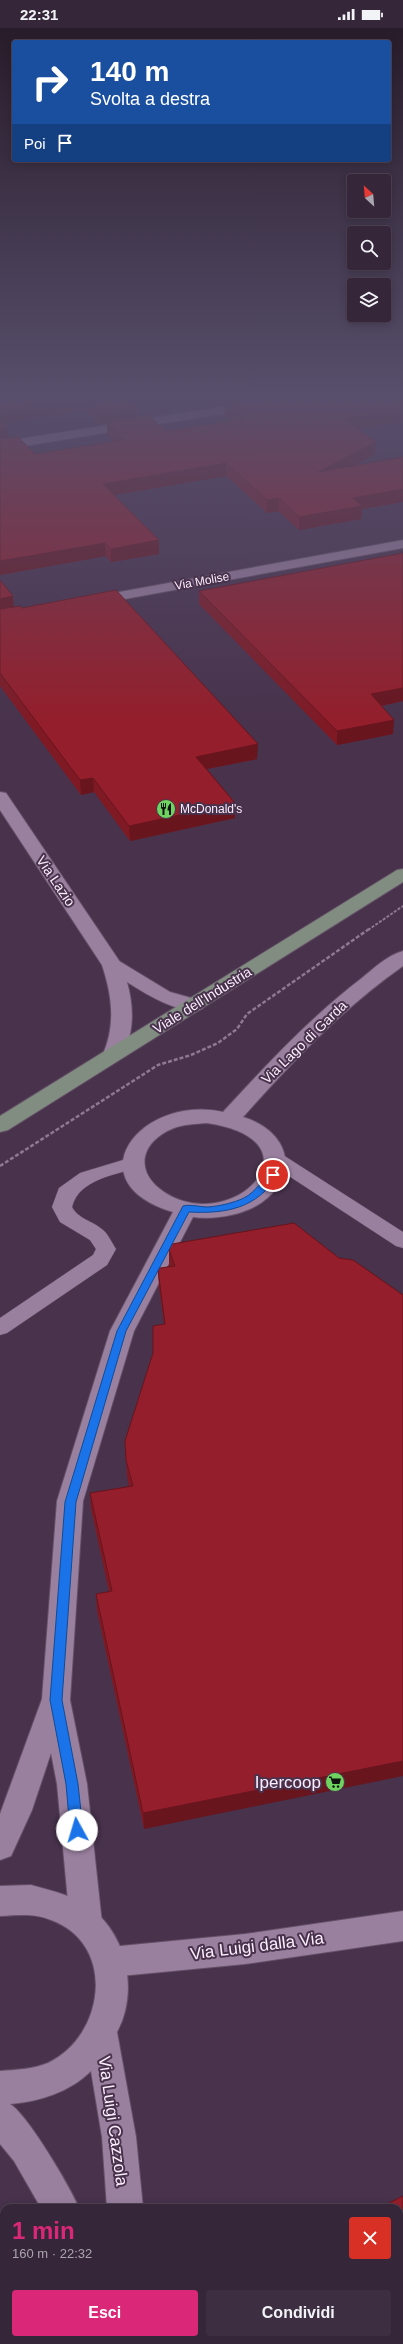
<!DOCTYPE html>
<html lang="it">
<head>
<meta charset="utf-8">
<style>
  body { margin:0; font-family:Arial,sans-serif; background:#3d2e41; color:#f1f3f6; height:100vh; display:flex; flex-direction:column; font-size:15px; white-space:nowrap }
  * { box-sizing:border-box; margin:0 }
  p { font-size:13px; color:#aaa5ae }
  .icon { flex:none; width:22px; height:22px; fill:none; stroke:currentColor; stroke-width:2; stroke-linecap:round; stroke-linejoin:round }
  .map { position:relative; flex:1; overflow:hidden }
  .panel { position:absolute; left:0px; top:2176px; width:403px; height:140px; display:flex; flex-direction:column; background:#362639; border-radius:12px 12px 0 0; box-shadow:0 2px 10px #0003,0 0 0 1px #504353 }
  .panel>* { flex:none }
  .guide { position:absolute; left:12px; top:12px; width:379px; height:122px; border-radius:4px; box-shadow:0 2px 10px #0003,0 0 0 1px #504353; background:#1a4fa0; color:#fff; overflow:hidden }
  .needle { width:26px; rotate:334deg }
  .buttons { position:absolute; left:347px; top:146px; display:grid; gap:8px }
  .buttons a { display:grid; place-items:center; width:44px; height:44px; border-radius:4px; background:#362639; box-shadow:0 2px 10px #0003,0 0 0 1px #504353; font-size:20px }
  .pin { position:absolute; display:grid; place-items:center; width:34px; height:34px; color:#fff; margin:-17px; border:2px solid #fff; border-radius:50%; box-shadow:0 1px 4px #0007 }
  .me { position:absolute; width:44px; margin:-22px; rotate:354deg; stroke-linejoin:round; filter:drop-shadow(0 0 3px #0008) }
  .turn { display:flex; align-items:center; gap:14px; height:84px; padding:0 12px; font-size:18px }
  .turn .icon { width:52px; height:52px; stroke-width:2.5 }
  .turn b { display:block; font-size:28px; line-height:34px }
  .then { display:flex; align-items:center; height:38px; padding:0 12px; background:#0003; gap:8px; font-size:15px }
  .round { display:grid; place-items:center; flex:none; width:42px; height:42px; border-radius:4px; background:#3d2e41 }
  .overview { display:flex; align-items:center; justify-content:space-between; height:68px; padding:0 12px }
  h1 { font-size:24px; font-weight:800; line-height:30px; color:#db2777 }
  .button { display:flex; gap:8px; margin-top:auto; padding:8px 12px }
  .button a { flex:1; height:46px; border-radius:4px; background:#db2777; color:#fff; font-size:16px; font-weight:800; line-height:46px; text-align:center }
  .button a+a { background:#3d2e41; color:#f1f3f6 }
  .status { display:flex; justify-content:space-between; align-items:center; height:28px; padding:0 20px; background:#362639; direction:ltr }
  .status svg { height:11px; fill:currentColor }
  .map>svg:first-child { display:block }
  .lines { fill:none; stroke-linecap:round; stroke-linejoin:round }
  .service-casing { stroke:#645067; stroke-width:1 }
  .minor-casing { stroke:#645067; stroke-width:2 }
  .tertiary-casing { stroke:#645067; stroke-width:2 }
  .secondary-casing { stroke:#645067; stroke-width:2 }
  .path-far2 { stroke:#8d7990; stroke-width:2; stroke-dasharray:3 1.5; stroke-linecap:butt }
  .path-far1 { stroke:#8d7990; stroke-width:2.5; stroke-dasharray:4 2; stroke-linecap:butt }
  .path { stroke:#8d7990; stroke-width:3.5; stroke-dasharray:6 3; stroke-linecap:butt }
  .service { fill:#9a809f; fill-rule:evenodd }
  .minor { fill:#9a809f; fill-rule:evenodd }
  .tertiary { fill:#9a809f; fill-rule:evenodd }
  .secondary { fill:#818d80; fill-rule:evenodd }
  .wall { fill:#7f1a25; fill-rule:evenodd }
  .shaded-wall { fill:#68151e }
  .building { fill:#941e2b; stroke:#68151e }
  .route { fill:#1a73e8; stroke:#114b97 }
  .labels { text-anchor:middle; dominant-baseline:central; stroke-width:4; stroke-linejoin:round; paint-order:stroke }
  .far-street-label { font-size:12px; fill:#fcedfe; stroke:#48324c }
  .far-poi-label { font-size:12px; fill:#fcedfe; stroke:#48324c; text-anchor:start }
  .street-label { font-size:14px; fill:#fcedfe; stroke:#48324c }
  .near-poi-label { font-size:17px; fill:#fcedfe; stroke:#48324c; text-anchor:end }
  .near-street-label { font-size:17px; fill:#fcedfe; stroke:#48324c }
</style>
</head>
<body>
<div class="status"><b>22:31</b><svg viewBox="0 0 49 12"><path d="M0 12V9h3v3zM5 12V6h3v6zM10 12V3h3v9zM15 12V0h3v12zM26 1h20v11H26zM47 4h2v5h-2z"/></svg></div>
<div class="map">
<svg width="403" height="2316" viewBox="0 0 403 2316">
  <rect width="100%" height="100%" fill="#48324c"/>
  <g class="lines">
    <g class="service-casing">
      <g id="service">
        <path d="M 276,1125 L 283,1127 L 403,1204 L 403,1220 L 396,1218 L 269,1135 L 267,1131 L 269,1127 Z"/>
        <path d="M 133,1129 L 140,1131 L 142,1135 L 140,1139 C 115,1147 79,1151 72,1179 C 78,1191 93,1193 103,1202 C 108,1206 112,1215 116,1221 L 107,1237 L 7,1305 L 0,1307 L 0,1290 L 93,1227 L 96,1221 L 90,1212 L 60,1194 L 52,1179 L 59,1160 L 80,1145 Z"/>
      </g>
    </g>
    <g class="minor-casing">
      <g id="minor">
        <path d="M 270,371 L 295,371 L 289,375 L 0,422 L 0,414 Z"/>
        <path d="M 403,512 L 403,520 L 92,577 L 85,573 L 92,569 Z"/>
        <path d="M 0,764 L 6,765 L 122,937 L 119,941 L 112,943 L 105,941 L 102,937 L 0,782 Z"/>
        <path d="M 403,923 L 403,938 C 342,981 292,1034 243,1089 C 287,1102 303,1145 261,1175 C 243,1187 215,1192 193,1189 L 134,1303 L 83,1473 L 70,1672 L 87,1756 L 102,1895 L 97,1906 L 86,1910 L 75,1906 L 70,1895 L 57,1756 L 51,1725 L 32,1782 L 11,1828 L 0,1832 L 0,1786 L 42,1671 L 57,1473 L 110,1303 L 173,1184 C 73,1154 140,1066 223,1084 C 267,1036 311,989 362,950 C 374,940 388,927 403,923 ZM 207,1095 C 326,1113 232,1209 164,1164 C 133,1143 141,1113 174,1100 C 184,1096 196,1096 207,1095 Z"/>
        <path d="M 403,1883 L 403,1913 L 245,1936 L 110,1949 L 99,1945 L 94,1934 L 99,1923 L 110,1919 L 245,1906 Z"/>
      </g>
    </g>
    <g class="tertiary-casing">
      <g id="tertiary">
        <path d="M 112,931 L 119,933 L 170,964 L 202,973 L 205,977 L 202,981 C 179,987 146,966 127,954 C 134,979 135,1008 120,1030 L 113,1032 L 106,1030 L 103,1026 C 116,996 112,967 102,937 L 105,933 Z"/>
        <path d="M 31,1857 C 53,1863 75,1868 93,1882 C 128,1910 138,1965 117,2004 L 136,2109 L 143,2180 L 107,2180 L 102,2109 L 91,2043 C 70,2064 38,2074 10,2076 C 28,2087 70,2159 79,2180 L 41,2180 L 14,2133 L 0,2116 L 0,2043 C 16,2042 33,2041 48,2035 C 105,2008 117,1916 51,1892 C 34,1885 18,1887 0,1888 L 0,1858 Z"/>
        <path d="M 110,2312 L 147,2312 L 148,2316 L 111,2316 Z"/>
      </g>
    </g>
    <g class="secondary-casing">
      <path id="secondary" d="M 403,841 L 403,854 L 8,1102 L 0,1104 L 0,1088 L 397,842 Z"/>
    </g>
    <path class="path-far2" d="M 368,902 L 403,878"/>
    <path class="path-far1" d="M 0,1138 L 158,1037 L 191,1027 L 218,1015 L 237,1001 L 247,986 L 369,901"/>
    <g class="path">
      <path d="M 0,2209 L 4,2215"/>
      <path d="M 41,2312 L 42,2316"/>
    </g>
    <use href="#service" class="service"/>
    <use href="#minor" class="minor"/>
    <use href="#tertiary" class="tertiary"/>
    <use href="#secondary" class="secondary"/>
  </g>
  <g class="wall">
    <path d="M 0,371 L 130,371 L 138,389 L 166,403 L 232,393 L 225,387 L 225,377 L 215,378 L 205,371 L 403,371 L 403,393 L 359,401 L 376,414 L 375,426 L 354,438 L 403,429 L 403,474 L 362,481 L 361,491 L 299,502 L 278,483 L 267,485 L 226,448 L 114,467 L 159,526 L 111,534 L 106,528 L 0,547 ZM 86,382 L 99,397 L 107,395 L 107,406 L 114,414 L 35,426 L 8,409 L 3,394 Z"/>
    <path d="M 403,525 L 403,673 L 381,678 L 393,706 L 337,717 L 199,576 L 199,563 Z"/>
    <path d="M 0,552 L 13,568 L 13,579 L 22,580 L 257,731 L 207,741 L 235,775 L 235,790 L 130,813 L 94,764 L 81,767 L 0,658 Z"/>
    <path d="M 294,1195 L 144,1801 L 97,1583 L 96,1566 L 109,1564 L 91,1481 L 90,1465 L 129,1458 L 127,1448 L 125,1413 L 164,1296 L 159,1259 L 158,1242 L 169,1238 L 169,1222 Z"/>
    <path d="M 280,2312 L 399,2312 L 403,2316 L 282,2316 Z"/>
  </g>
  <g class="shaded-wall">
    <path d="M 80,371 L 86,371 L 86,382 L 0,395 L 0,383 Z"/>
    <path d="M 215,371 L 263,371 L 225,375 L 225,377 L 215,378 Z"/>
    <path d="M 138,378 L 139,390 L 107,394 L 107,395 L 99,397 L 99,385 Z"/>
    <path d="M 403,381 L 403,393 L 345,403 L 346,391 Z"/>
    <path d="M 7,399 L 8,411 L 0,413 L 0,400 Z"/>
    <path d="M 376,414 L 375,426 L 317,456 L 318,444 Z"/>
    <path d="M 226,435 L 226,448 L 104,469 L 103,456 Z"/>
    <path d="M 403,461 L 403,474 L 362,481 L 361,491 L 299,502 L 299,489 L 353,470 Z"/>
    <path d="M 279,470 L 278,483 L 267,485 L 267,472 Z"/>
    <path d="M 159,512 L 159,526 L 111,534 L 111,521 Z"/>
    <path d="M 105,515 L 106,528 L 0,547 L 0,533 Z"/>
    <path d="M 13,568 L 14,582 L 0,585 L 0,571 Z"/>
    <path d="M 403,660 L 403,673 L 370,680 L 371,666 Z"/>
    <path d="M 394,692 L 393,706 L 337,717 L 337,703 Z"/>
    <path d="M 258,716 L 257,731 L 196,743 L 196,729 Z"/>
    <path d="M 93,750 L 94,764 L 81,767 L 80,752 Z"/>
    <path d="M 235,775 L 235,790 L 130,813 L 129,798 Z"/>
    <path d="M 403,1733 L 403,1748 L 144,1801 L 143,1785 Z"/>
  </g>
  <g class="building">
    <path d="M 0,371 L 80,371 L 0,383 Z"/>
    <path d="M 86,371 L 130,371 L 138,378 L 99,385 Z"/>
    <path d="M 252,371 L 403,371 L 403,381 L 346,391 L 376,414 L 318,444 L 403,429 L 403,461 L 353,470 L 362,478 L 299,489 L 279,470 L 267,472 L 226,435 L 103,456 L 159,512 L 111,521 L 105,515 L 0,533 L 0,411 L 17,408 L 35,426 L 123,412 L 107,394 L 148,387 L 166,403 L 244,391 L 225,375 Z"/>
    <path d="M 0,392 L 7,399 L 0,400 Z"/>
    <path d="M 403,525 L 403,660 L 371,666 L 394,692 L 337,703 L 199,563 Z"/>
    <path d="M 0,552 L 13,568 L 0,571 Z"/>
    <path d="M 116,562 L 258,716 L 196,729 L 235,775 L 129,798 L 93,750 L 80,752 L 0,645 L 0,581 L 20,578 L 22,580 Z"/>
    <path d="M 294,1195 L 339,1230 L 353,1232 L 403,1267 L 403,1733 L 143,1785 L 96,1566 L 112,1563 L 90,1465 L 133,1458 L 126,1432 L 125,1413 L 153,1325 L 153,1298 L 165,1296 L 158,1242 L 160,1240 L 175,1238 L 169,1222 L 172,1216 Z"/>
    <path d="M 403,2168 L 403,2316 L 288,2316 L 286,2312 L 399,2312 L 399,2180 L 379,2180 Z"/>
  </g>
  <linearGradient id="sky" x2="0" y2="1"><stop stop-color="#281c2a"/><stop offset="0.53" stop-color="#584f6c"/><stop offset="1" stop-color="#584f6c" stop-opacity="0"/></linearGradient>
  <rect width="403" height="695" fill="url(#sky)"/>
  <path class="route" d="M 273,1144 L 278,1147 C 257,1180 227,1186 189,1184 L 126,1303 L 76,1474 L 62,1672 L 78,1756 L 83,1802 L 81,1806 L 77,1808 L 72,1806 L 70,1802 L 66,1756 L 50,1672 L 65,1474 L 117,1303 L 183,1178 C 191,1176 200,1179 208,1179 C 220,1178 233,1175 244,1170 C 255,1165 268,1145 273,1144 Z"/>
  <defs>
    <g id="restaurant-disc" transform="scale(1)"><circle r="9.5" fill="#6fd35f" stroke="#48324c"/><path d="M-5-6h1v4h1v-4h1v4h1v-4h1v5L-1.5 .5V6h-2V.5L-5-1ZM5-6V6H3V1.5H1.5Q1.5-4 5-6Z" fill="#111"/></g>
    <g id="supermarket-disc" transform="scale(1)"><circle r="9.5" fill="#6fd35f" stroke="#48324c"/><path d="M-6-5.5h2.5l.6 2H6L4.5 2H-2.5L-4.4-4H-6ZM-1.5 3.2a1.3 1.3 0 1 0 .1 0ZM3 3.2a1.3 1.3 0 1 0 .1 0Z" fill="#111"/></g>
  </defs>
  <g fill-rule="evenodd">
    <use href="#restaurant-disc" x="166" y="781"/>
    <use href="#supermarket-disc" x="335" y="1754"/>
  </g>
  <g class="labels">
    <g class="far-street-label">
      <text transform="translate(202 553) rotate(-10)">Via Molise</text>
    </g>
    <g class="far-poi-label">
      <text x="180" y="781">McDonald's</text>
    </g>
    <g class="street-label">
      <text transform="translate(56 853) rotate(56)">Via Lazio</text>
      <text transform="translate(202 972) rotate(-32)">Viale dell'Industria</text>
      <text transform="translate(304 1014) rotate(-44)">Via Lago di Garda</text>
    </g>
    <g class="near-poi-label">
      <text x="321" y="1754">Ipercoop</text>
    </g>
    <g class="near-street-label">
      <text transform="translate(257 1918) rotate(-7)">Via Luigi dalla Via</text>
      <text transform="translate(113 2093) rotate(82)">Via Luigi Cazzola</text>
    </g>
  </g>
</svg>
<div class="buttons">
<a><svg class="needle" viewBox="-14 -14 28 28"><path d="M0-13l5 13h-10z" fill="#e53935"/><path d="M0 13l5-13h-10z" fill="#aaa5ae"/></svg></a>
<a><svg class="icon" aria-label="search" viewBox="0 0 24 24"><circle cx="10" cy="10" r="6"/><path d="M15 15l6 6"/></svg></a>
<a><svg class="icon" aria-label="layers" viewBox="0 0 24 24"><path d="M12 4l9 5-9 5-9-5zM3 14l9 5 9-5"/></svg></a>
</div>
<div class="pin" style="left:273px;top:1147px;background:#d93025"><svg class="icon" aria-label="arrive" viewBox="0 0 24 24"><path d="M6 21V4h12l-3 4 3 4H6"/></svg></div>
<svg class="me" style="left:77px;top:1802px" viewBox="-20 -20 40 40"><circle r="19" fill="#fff"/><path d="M0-13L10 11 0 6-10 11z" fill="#1a73e8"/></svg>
<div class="guide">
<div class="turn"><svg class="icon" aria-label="right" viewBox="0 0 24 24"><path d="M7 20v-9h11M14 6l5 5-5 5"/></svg><div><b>140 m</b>Svolta a destra</div></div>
<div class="then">Poi<svg class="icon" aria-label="arrive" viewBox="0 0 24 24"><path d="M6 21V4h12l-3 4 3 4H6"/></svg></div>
</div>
<section class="panel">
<div class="overview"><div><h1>1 min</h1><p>160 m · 22:32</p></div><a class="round" style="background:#d93025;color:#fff"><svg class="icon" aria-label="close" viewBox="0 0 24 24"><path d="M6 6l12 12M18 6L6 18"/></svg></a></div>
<div class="button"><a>Esci</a><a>Condividi</a></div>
</section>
</div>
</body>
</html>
